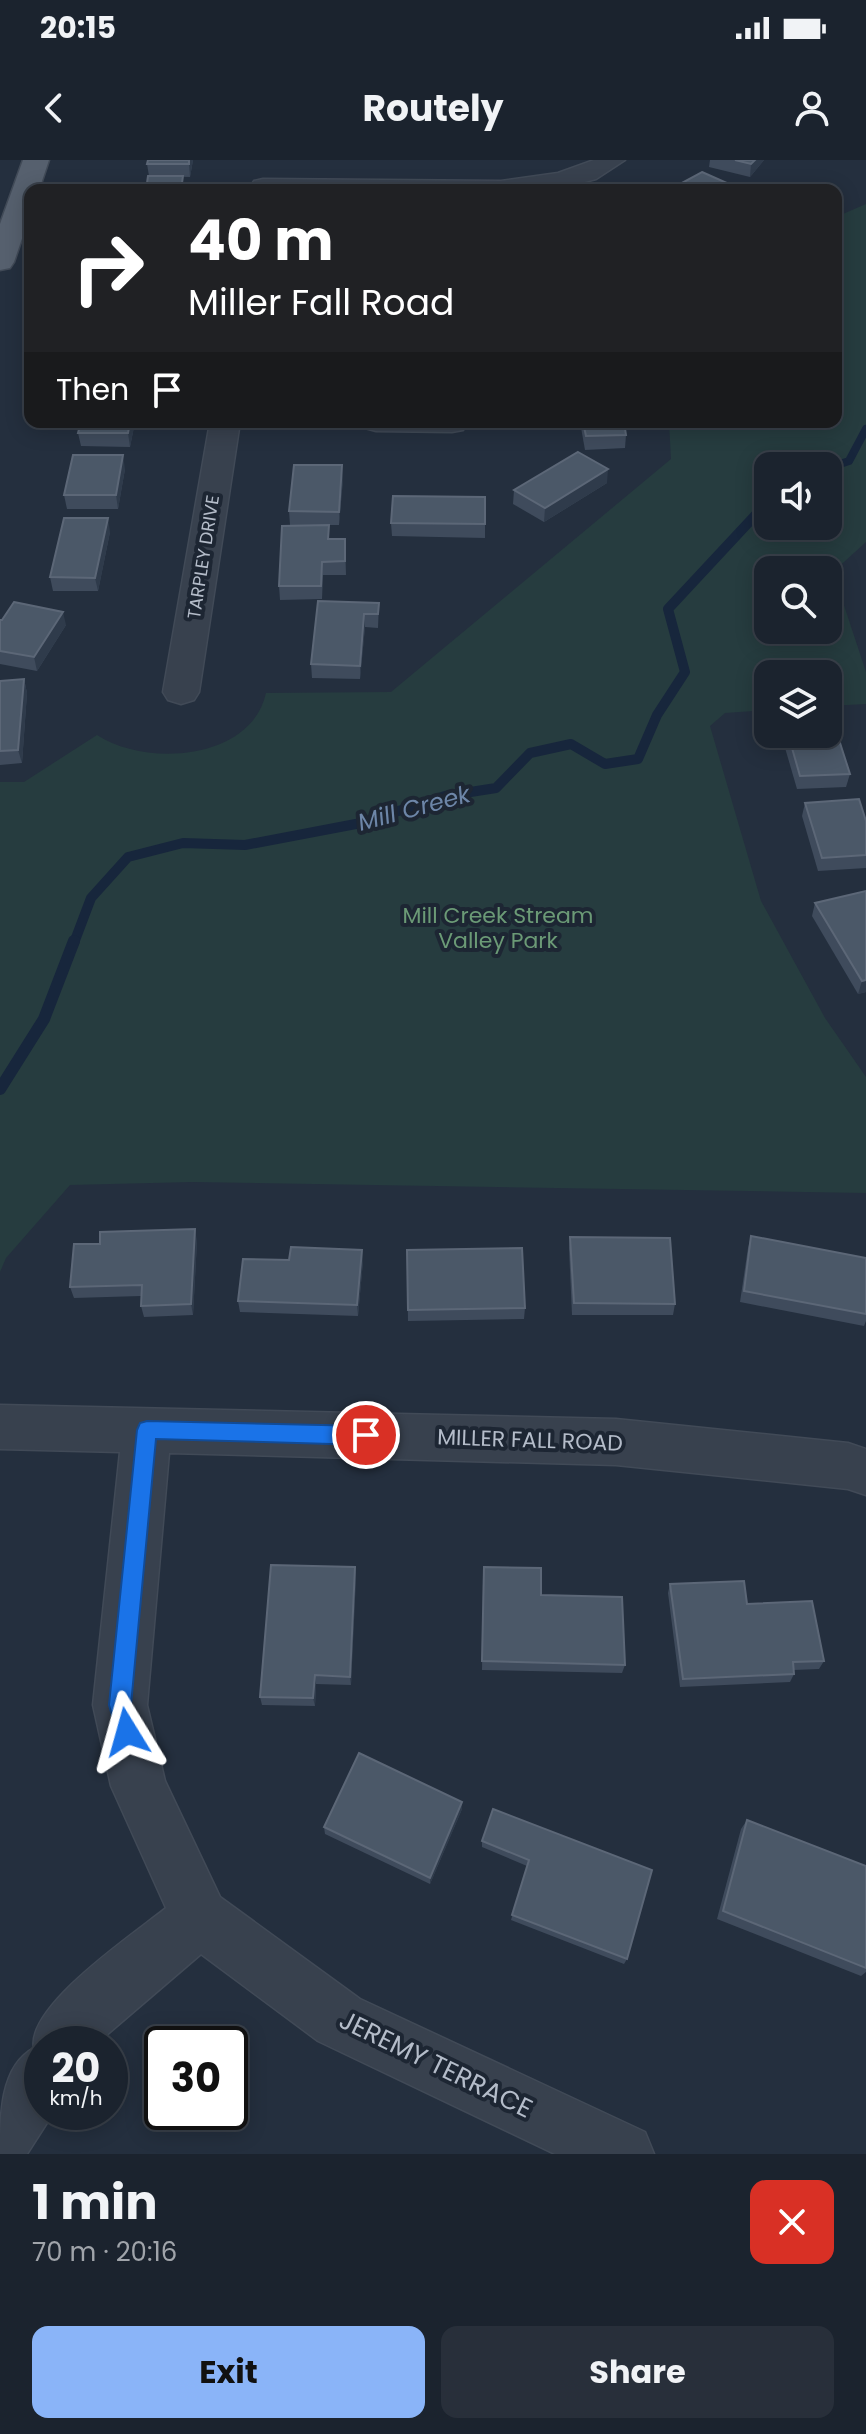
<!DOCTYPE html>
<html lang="en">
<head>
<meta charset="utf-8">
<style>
  body { margin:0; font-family:Poppins,sans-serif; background:#282f3a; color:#f1f3f6; height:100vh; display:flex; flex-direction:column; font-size:30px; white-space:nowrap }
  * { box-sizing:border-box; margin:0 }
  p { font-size:26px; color:#a0a4aa }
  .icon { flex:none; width:44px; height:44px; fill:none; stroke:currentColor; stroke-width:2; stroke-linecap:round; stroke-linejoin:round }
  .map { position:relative; height:1994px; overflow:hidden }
  .side { display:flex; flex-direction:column; background:#1b232e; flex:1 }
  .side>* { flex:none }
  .guide { position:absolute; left:24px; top:24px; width:818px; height:244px; border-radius:16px; box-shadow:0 4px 20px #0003,0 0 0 2px #39404a; background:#202124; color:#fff; overflow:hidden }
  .tools { position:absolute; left:754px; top:292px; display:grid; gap:16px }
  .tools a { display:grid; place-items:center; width:88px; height:88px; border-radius:16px; background:#1b232e; box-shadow:0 4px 20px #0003,0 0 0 2px #39404a; font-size:40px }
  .speed { position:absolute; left:24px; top:1866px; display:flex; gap:16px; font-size:40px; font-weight:700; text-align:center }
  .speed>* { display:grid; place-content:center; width:104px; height:104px; border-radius:50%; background:#1b232e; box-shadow:0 4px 20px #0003,0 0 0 2px #39404a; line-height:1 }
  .speed small { font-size:20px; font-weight:400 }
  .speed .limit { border:4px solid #111; border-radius:12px; background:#fff; color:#111 }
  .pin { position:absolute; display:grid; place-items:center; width:68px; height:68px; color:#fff; margin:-34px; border:4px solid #fff; border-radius:50%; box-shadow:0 2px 8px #0007 }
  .me { position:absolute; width:88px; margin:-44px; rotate:352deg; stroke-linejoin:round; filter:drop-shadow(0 0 6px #0008) }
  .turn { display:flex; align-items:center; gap:28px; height:168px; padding:0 32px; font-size:36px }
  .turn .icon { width:104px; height:104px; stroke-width:2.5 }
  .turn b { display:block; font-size:56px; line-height:68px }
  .then { display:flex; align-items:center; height:76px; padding:0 32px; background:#0003; gap:16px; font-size:30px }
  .round { display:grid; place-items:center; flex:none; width:84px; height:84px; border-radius:16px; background:#282f3a }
  .head { display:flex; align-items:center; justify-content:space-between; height:136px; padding:0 32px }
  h1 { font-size:48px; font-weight:700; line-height:60px }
  .primary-button { display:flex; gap:16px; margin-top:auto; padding:16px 32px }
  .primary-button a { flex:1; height:92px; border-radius:16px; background:#8ab4f8; color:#111; font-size:32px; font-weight:700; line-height:92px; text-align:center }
  .primary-button a+a { background:#282f3a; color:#f1f3f6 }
  .status { display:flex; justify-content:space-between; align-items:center; height:56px; padding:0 40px; background:#1b232e; direction:ltr }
  .status svg { height:22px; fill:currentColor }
  header { display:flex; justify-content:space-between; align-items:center; height:104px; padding:0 32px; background:#1b232e; font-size:36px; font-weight:700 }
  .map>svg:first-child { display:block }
  .green { fill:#263c3f; fill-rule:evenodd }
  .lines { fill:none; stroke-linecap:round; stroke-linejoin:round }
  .stream-far2 { stroke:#17263c; stroke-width:8 }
  .stream-far1 { stroke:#17263c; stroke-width:10 }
  .stream { stroke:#17263c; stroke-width:12 }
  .minor-casing { stroke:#414a57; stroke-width:3 }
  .primary-casing { stroke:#414a57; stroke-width:3 }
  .minor { fill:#38414e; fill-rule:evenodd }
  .primary { fill:#56606e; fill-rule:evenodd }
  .wall { fill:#3f4b5c }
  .shaded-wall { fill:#2f3b4b }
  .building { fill:#4b5868; stroke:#5c6777; stroke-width:2 }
  .route { fill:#1a73e8; stroke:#114b97; stroke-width:2 }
  .labels { text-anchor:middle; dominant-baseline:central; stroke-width:8; stroke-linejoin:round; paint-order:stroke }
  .far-street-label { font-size:18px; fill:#b4bcc9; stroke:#1d2633 }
  .park-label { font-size:22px; fill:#6b9a76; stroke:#1d2633 }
  .street-label { font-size:22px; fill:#b4bcc9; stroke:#1d2633 }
  .water-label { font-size:24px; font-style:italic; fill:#6d86a8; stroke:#1d2633 }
  .near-street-label { font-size:26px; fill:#b4bcc9; stroke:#1d2633 }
</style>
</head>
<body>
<div class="status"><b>20:15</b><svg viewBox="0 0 49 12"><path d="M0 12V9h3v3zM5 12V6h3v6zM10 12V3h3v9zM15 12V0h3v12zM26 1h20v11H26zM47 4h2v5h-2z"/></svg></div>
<header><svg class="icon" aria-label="back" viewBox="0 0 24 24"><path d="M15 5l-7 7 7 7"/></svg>Routely<svg class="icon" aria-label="person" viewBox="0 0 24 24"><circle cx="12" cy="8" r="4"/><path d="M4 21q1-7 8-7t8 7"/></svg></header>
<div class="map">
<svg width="866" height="1994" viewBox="0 0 866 1994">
  <rect width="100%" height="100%" fill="#242f3e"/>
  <path class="green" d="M 866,44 L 866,382 L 833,412 L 866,512 L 866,544 L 828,546 L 828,514 L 768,514 L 768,550 L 725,553 L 710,566 L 761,741 L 825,858 L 866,917 L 866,1033 L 192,1022 L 70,1025 L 6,1098 L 0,1112 L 0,622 L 24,622 L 97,575 C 145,607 251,601 266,533 L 391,532 L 671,299 L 669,262 L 836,262 L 836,57 ZM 768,306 L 828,306 L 828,366 L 768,366 ZM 768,410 L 828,410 L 828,470 L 768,470 Z"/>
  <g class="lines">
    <g class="stream-far2">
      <path d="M 828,308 L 849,301 L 866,269"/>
      <path d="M 761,349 L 768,342"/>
    </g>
    <path class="stream-far1" d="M 74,783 L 91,738 L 128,697 L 183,683 L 245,685 L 361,663 L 445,636 L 496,628 L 530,593 L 571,584 L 605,604 L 638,599 L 657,555 L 685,512 L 668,449 L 763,347"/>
    <path class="stream" d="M 0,929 L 44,859 L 74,781"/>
    <g class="minor-casing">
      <g id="minor">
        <path d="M 594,0 L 625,0 L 596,19 L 554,30 L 252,30 L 250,27 L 254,21 L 263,19 L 501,21 L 558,13 Z"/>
        <path d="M 210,262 L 240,262 L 199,532 L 194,540 L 181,544 L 168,540 L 163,532 Z"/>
        <path d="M 361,262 L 467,262 L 467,263 L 463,270 L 452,272 L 376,271 L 365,268 Z"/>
        <path d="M 0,1245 L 616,1259 L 848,1283 L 866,1289 L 866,1335 L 848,1329 L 616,1305 L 169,1293 L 147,1545 L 165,1621 L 220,1737 L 360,1839 L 645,1972 L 654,1994 L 555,1994 L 318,1881 L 201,1794 L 96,1884 L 42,1884 L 42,1952 L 54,1952 L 27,1994 L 0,1994 C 0,1956 0,1906 34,1888 C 26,1846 135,1773 166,1748 L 111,1626 L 93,1545 L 120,1292 L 0,1289 Z"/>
      </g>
    </g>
    <g class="primary-casing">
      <path id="primary" d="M 23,0 L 49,0 L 39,30 L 30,30 L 30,55 L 14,102 L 10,108 L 0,110 L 0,64 Z"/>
    </g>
    <use href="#minor" class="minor"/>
    <use href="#primary" class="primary"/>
  </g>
  <g class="wall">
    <path d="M 193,0 L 190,17 L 149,16 L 147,4 Z"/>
    <path d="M 710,0 L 764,0 L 750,17 L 709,7 Z"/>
    <path d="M 135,262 L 130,287 L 81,286 L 78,273 Z"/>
    <path d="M 580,262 L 624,262 L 626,275 L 625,288 L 585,290 Z"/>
    <path d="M 125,309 L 118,349 L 67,349 L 64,335 Z"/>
    <path d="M 343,319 L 339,365 L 290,365 L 289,351 Z"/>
    <path d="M 607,323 L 544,362 L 513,344 L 514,330 Z"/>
    <path d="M 391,363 L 485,364 L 485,378 L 392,376 Z"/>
    <path d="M 110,372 L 98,431 L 53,431 L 50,417 Z"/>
    <path d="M 330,379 L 345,379 L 346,415 L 323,415 L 322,439 L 280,440 L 279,426 Z"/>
    <path d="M 318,441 L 379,443 L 378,468 L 365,467 L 360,519 L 312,518 L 311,504 Z"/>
    <path d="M 0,460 L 66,465 L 37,511 L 0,504 Z"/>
    <path d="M 24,519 L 27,533 L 22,603 L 0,605 L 0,521 Z"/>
    <path d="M 781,574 L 828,574 L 850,614 L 846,627 L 797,629 Z"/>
    <path d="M 805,643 L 866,661 L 866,708 L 818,711 L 802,656 Z"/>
    <path d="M 866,731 L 866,832 L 858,834 L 812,756 L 815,743 Z"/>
    <path d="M 751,1076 L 866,1098 L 866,1161 L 864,1166 L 740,1142 L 748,1088 Z"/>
    <path d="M 570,1077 L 675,1144 L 673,1155 L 572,1155 L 569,1088 Z"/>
    <path d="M 197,1081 L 193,1155 L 144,1157 L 141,1146 L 141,1136 L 74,1138 L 70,1127 Z"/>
    <path d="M 407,1090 L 525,1148 L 524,1159 L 408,1161 Z"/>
    <path d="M 289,1100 L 363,1101 L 358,1156 L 240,1152 L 238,1141 Z"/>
    <path d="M 355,1407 L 356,1417 L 351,1525 L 316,1524 L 315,1546 L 262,1545 L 260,1537 Z"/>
    <path d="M 483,1416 L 625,1505 L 622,1513 L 482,1510 Z"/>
    <path d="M 670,1424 L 747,1444 L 824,1501 L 819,1509 L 794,1510 L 794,1514 L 790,1522 L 680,1527 L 668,1433 Z"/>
    <path d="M 462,1642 L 462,1649 L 430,1724 L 325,1674 L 324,1667 Z"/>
    <path d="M 493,1649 L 627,1799 L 624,1804 L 511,1760 L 527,1706 L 482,1687 L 482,1681 Z"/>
    <path d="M 747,1660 L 866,1808 L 866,1812 L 861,1816 L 717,1759 L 741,1669 Z"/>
  </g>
  <g class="shaded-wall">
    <path d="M 189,0 L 193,0 L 190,17 L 189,4 Z"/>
    <path d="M 755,0 L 764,0 L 750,17 L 751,4 Z"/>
    <path d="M 130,262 L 135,262 L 130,287 L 128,273 Z"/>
    <path d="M 123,295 L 125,309 L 118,349 L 116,335 Z"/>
    <path d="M 342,305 L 343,319 L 339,365 L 339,352 Z"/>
    <path d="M 608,309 L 607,323 L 544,362 L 545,348 Z"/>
    <path d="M 108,358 L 110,372 L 98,431 L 95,418 Z"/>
    <path d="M 63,452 L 66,465 L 37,511 L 34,497 Z"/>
    <path d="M 364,454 L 365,467 L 360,519 L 360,506 Z"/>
    <path d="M 24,519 L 27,533 L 22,603 L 18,590 Z"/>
    <path d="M 866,820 L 866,832 L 858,834 L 862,821 Z"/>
    <path d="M 195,1069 L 197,1081 L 193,1155 L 191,1144 Z"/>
    <path d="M 362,1090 L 363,1101 L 358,1156 L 357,1145 Z"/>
    <path d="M 355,1407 L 356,1417 L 351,1525 L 350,1517 Z"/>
    <path d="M 315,1515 L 316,1524 L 315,1546 L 313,1538 Z"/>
    <path d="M 462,1642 L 462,1649 L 430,1724 L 430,1718 Z"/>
  </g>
  <g class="building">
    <path d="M 148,0 L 189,0 L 189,4 L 147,4 Z"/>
    <path d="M 735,0 L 755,0 L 751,4 Z"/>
    <path d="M 702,12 L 736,27 L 730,30 L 669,30 Z"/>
    <path d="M 148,16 L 183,16 L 181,30 L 146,30 Z"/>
    <path d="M 81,262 L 130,262 L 128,273 L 78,273 Z"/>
    <path d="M 583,262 L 624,262 L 626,275 L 586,276 Z"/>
    <path d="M 578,292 L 608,309 L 545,348 L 514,330 Z"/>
    <path d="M 73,295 L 123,295 L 116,335 L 64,335 Z"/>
    <path d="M 294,305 L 342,305 L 339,352 L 289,351 Z"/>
    <path d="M 393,336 L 485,337 L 485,364 L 391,363 Z"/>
    <path d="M 64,358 L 108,358 L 95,418 L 50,417 Z"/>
    <path d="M 329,365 L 328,379 L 345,379 L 345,401 L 322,402 L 321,426 L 279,426 L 282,366 Z"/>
    <path d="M 318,441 L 379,443 L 378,454 L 364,454 L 360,506 L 311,504 Z"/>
    <path d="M 14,442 L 63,452 L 34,497 L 0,491 L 0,460 L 2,460 Z"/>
    <path d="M 24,519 L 18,590 L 0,591 L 0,521 Z"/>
    <path d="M 828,552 L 830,552 L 850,614 L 800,616 L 788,574 L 828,574 Z"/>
    <path d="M 859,639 L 866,661 L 866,695 L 822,698 L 805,643 Z"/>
    <path d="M 866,731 L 866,820 L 862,821 L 815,743 Z"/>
    <path d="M 195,1069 L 191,1144 L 141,1146 L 142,1125 L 70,1127 L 74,1084 L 100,1084 L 100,1072 Z"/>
    <path d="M 751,1076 L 866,1098 L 866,1154 L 744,1131 Z"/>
    <path d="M 570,1077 L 670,1078 L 675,1144 L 574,1143 Z"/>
    <path d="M 291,1087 L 362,1090 L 357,1145 L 238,1141 L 243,1099 L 289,1100 Z"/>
    <path d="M 522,1088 L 525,1148 L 408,1150 L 407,1090 Z"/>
    <path d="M 271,1405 L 355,1407 L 350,1517 L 315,1515 L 313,1538 L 260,1537 Z"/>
    <path d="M 484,1407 L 541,1408 L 541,1435 L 622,1437 L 625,1505 L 482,1501 Z"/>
    <path d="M 744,1421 L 747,1444 L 812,1441 L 824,1501 L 793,1502 L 794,1514 L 683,1519 L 670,1424 Z"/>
    <path d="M 359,1593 L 462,1642 L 430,1718 L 324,1667 Z"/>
    <path d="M 493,1649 L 652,1710 L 627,1799 L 512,1755 L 529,1700 L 482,1681 Z"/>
    <path d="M 747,1660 L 866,1706 L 866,1808 L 723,1751 Z"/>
  </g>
  <path class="route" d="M 147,1261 L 366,1266 L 373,1269 L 376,1275 L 373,1282 L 366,1285 L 156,1279 L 131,1545 L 138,1572 L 135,1580 L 127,1583 L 119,1580 L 109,1545 L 137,1270 L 140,1263 Z"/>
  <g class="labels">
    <g class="far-street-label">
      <text transform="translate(203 397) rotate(-81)">TARPLEY DRIVE</text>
    </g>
    <g class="park-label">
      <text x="498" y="755">Mill Creek Stream<tspan x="498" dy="25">Valley Park</tspan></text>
    </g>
    <g class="street-label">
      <text transform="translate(530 1280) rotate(2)">MILLER FALL ROAD</text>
    </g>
    <g class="water-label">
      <text transform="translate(414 648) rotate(-15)">Mill Creek</text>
    </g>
    <g class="near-street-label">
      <text transform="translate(436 1904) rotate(26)">JEREMY TERRACE</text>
    </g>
  </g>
</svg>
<div class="tools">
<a><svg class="icon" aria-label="sound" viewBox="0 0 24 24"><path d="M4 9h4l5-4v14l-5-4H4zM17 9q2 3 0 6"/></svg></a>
<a><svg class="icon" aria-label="search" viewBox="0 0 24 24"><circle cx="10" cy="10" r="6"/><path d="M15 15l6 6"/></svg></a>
<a><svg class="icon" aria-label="layers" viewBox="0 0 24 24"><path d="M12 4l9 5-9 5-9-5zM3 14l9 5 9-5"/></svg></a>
</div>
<div class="speed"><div>20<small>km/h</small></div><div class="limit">30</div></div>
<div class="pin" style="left:366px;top:1275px;background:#d93025"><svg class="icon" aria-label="arrive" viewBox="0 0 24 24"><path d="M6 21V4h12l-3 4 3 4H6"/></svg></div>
<svg class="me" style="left:127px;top:1572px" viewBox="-20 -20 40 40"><path d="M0-17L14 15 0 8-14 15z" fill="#1a73e8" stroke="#fff" stroke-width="4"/></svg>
<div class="guide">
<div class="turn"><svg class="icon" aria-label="right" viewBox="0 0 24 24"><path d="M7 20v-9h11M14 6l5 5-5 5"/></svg><div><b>40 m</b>Miller Fall Road</div></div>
<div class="then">Then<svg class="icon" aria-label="arrive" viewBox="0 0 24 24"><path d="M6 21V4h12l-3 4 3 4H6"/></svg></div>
</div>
</div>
<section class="side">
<div class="head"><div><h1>1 min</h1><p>70 m · 20:16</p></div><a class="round" style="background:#d93025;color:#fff"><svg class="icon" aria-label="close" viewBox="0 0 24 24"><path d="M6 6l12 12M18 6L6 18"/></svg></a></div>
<div class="primary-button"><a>Exit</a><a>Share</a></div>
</section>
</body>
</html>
